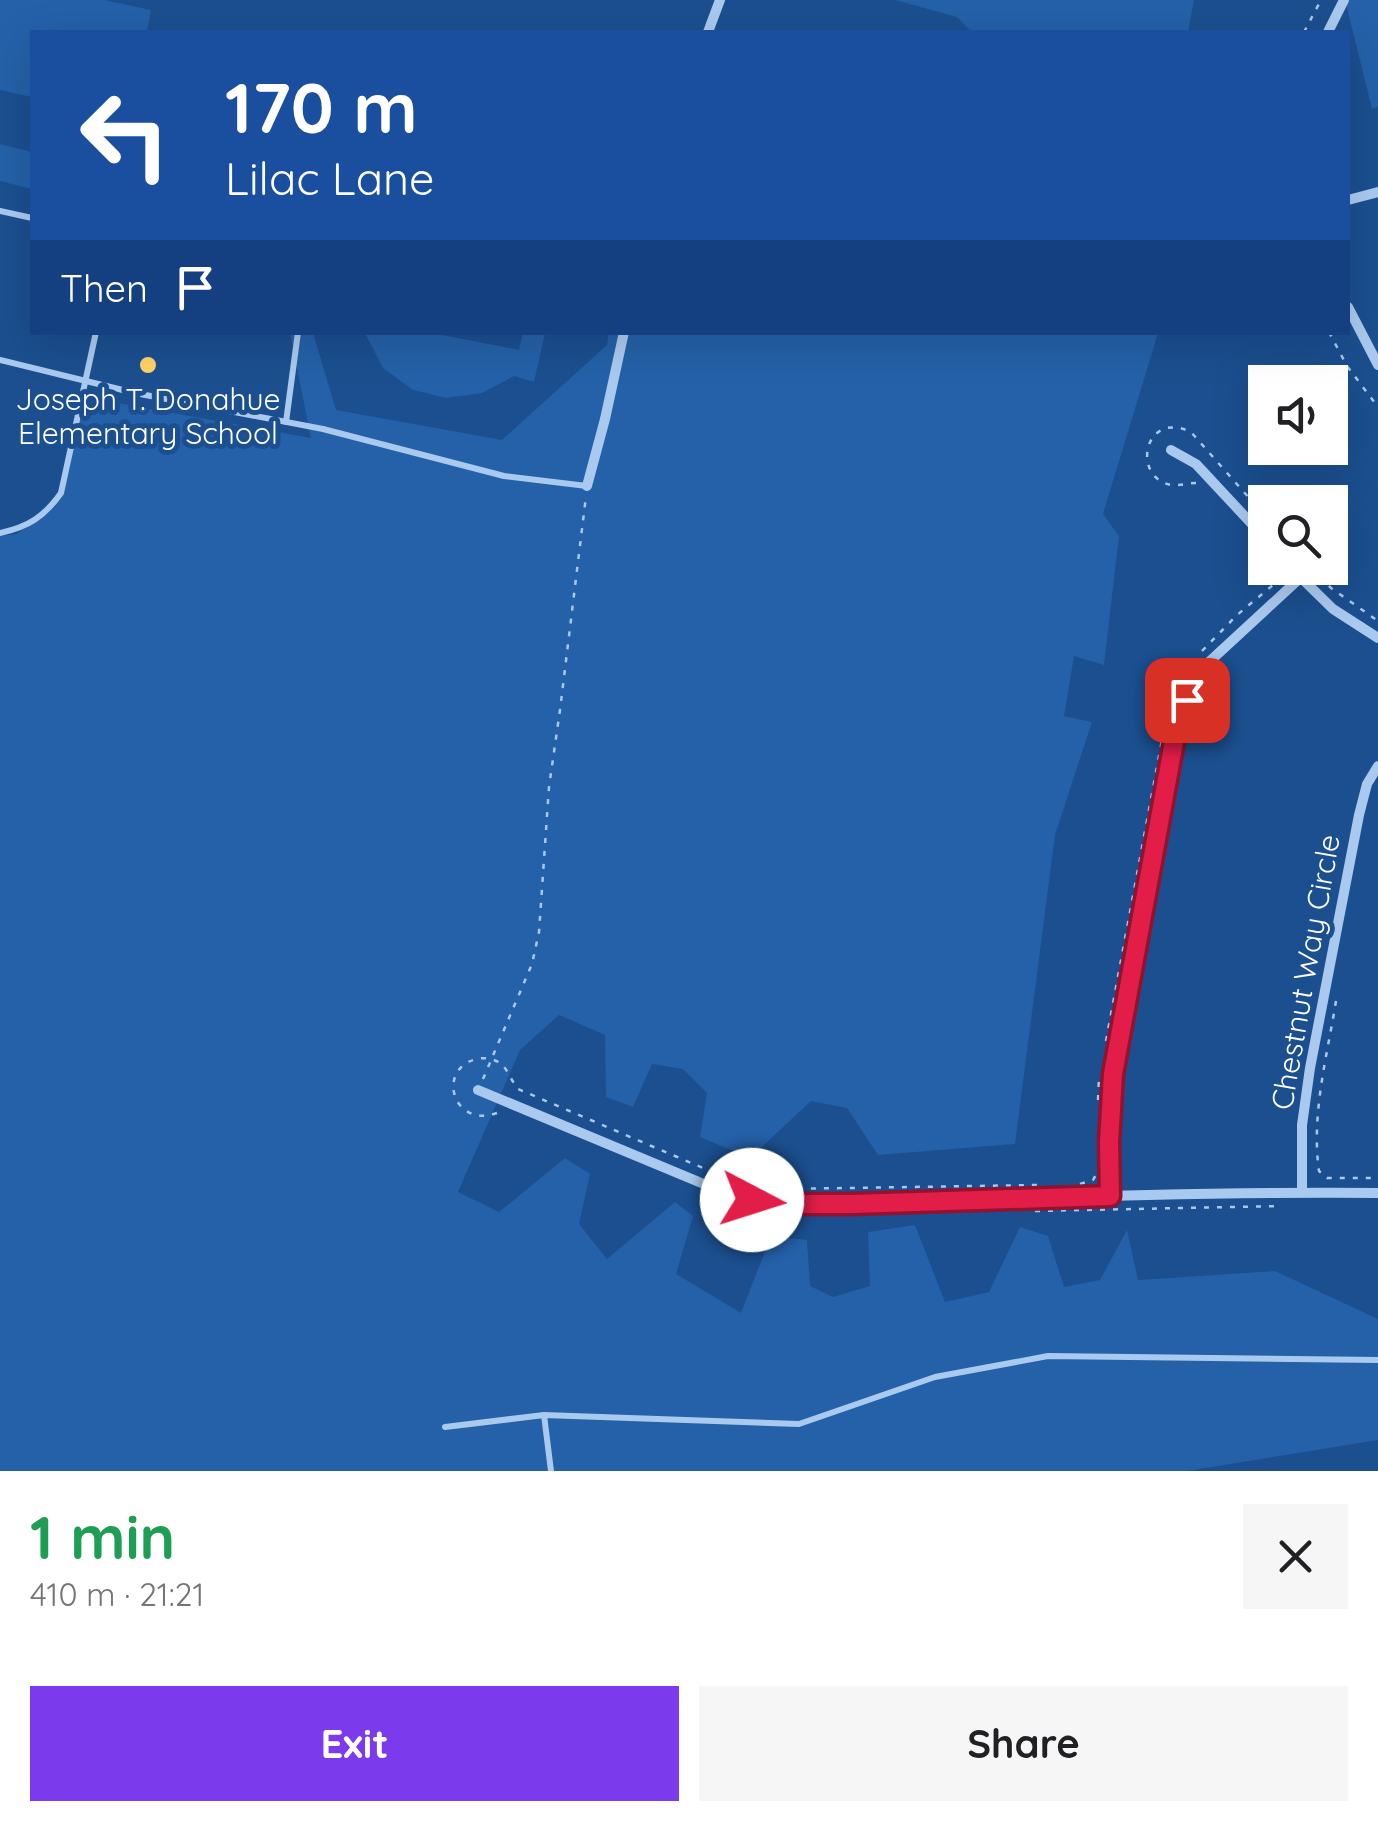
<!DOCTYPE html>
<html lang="en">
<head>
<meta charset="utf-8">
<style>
  body { margin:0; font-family:Quicksand,sans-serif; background:#f6f6f6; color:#202124; height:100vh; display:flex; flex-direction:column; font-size:38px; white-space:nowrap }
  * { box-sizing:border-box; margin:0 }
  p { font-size:32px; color:#757577 }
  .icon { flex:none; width:55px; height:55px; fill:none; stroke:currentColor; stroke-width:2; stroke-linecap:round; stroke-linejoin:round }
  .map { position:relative; height:1471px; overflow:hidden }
  .panel { display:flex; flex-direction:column; background:#fff; flex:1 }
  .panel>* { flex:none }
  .top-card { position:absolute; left:30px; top:30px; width:1320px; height:305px; border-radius:0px; box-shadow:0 10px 40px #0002; background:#1a4fa0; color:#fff; overflow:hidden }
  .fabs { position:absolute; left:1248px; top:365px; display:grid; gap:20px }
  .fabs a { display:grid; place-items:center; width:100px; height:100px; border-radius:0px; background:#fff; box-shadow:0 10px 40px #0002; font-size:50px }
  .pin { position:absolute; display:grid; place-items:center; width:85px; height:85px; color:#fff; margin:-42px; border-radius:20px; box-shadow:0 5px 15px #0006 }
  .me { position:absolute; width:110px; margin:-55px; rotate:95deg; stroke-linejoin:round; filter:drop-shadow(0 0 8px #0008) }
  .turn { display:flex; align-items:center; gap:35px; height:210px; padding:0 30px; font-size:45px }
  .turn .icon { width:130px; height:130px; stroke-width:2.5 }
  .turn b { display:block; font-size:70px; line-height:85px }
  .then { display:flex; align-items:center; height:95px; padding:0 30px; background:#0003; gap:20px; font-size:38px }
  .round { display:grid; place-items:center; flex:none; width:105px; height:105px; border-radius:0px; background:#f6f6f6 }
  .head { display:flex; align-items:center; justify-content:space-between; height:170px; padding:0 30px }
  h1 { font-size:60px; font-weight:700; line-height:75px; color:#1e9e55 }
  .cta { display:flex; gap:20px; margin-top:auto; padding:20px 30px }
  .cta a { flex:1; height:115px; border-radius:0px; background:#7c3aed; color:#fff; font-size:40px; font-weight:700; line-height:115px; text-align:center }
  .cta a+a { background:#f6f6f6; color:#202124 }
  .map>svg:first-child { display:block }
  .green { fill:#2461a8 }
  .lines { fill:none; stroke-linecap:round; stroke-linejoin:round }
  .path { stroke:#a9c9ee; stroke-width:2.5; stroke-dasharray:5 8; stroke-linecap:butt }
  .service { stroke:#a9c9ee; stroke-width:6 }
  .minor { stroke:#a9c9ee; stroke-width:10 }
  .route-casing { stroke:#92132f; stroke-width:25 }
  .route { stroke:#e11d48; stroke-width:18 }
  .poi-dot { fill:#ffd166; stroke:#1b4f8f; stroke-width:4 }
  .labels { text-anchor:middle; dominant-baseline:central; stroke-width:10; stroke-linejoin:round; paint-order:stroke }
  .poi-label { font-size:30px; fill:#fff; stroke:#1b4f8f }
  .street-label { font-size:30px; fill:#fff; stroke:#1b4f8f }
</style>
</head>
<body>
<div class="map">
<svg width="1378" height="1471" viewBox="0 0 1378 1471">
  <rect width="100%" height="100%" fill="#1b4f8f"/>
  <g class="green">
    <path d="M 0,0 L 104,0 L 151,10 L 147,32 L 32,32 L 32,97 L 0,90 Z"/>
    <path d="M 895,0 L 1194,0 L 1188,32 L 972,32 L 957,17 Z"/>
    <path d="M 1345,0 L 1378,0 L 1378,107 L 1372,109 Z"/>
    <path d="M 0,144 L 32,152 L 32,189 L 0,181 Z"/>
    <path d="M 290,333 L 313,333 L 336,410 L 502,440 L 607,345 L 609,333 L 1158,333 L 1103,514 L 1119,536 L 1104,665 L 1074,656 L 1064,716 L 1092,722 L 1055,835 L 1015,1144 L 878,1155 L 847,1108 L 811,1101 L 750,1158 L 700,1137 L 707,1093 L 683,1069 L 652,1064 L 633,1107 L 606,1097 L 605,1035 L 559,1015 L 520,1050 L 458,1192 L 499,1212 L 565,1158 L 590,1174 L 579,1224 L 607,1259 L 675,1202 L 693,1216 L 676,1274 L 741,1313 L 771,1236 L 807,1240 L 810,1286 L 833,1297 L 870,1286 L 868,1232 L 915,1225 L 945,1302 L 989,1292 L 1020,1227 L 1048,1236 L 1064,1287 L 1100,1280 L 1127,1230 L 1138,1280 L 1275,1271 L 1378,1319 L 1378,1440 L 1187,1471 L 0,1471 L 0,536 L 17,534 L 55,503 L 84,397 L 311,438 Z"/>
    <path d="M 365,333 L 432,333 L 519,350 L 523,333 L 545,333 L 534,382 L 514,376 L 482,393 L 446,398 L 413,390 L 383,368 Z"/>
  </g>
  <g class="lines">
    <g class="path">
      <path d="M 1304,32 L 1321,0"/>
      <path d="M 1329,332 L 1347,366 L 1378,407"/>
      <path d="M 1196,483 C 1188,483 1180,486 1172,485 C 1131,479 1143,409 1191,432 L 1265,516"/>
      <path d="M 1310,568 L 1331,588 L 1378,621"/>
      <path d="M 1202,651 L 1237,615 L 1273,585 L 1276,576 L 1274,568"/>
      <path d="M 1336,1001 C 1327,1057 1311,1114 1319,1171 L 1327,1178 L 1378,1178"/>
      <path d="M 1106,1041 L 1164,729"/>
      <path d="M 483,1079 L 532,964 L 539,932 L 549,787 L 560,710 L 586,496"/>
      <path d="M 1098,1100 L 1099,1078"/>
      <path d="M 497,1113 C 452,1129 436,1068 477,1059 C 485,1057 494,1059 500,1063 C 508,1069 511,1081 518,1089 L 717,1174 L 746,1184 L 784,1189 L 1037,1185"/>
      <path d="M 1080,1184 L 1093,1180 L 1097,1173"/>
      <path d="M 740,1209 L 777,1215"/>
      <path d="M 1035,1211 L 1282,1206"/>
    </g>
    <g class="service">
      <path d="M 0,211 L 32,218"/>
      <path d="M 0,360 L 135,393 L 323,429 L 504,476 L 587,486"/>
      <path d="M 286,422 L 298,332"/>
      <path d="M 0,533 C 28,527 44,517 61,493 L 96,332"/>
      <path d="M 544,1415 L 551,1471"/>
      <path d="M 445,1427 L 544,1415 L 799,1424 L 935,1377 L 1048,1356 L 1378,1360"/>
    </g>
    <g class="minor">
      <path d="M 708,32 L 720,0"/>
      <path d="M 1328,32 L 1344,0"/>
      <path d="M 1348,200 L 1378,192"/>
      <path d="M 1348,307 L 1378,365"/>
      <path d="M 1171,450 L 1196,464 L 1265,538"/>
      <path d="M 587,486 L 605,419 L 624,332"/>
      <path d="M 1291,568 L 1333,609 L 1378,638"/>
      <path d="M 478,1090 L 723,1192 C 804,1215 898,1202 981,1200 C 1113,1195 1246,1192 1378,1193"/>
      <path d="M 1302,1192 L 1302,1125 L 1310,1068 L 1359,815 L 1367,784 L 1378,766"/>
      <path d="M 1111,1195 L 1109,1143 L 1113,1075 L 1179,721 L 1196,680 L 1209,662 L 1300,578"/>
    </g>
  </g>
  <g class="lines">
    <g class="route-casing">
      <path id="route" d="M 752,1200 L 792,1204 L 852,1204 L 1110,1196 L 1109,1143 L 1113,1074 L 1178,720 L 1187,700"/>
    </g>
    <use href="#route" class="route"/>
  </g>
  <circle class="poi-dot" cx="148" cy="365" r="10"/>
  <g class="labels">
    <g class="poi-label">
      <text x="148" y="399">Joseph T. Donahue<tspan x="148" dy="34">Elementary School</tspan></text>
    </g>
    <g class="street-label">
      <text transform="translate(1305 972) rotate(-80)">Chestnut Way Circle</text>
    </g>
  </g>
</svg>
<div class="fabs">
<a><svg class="icon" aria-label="sound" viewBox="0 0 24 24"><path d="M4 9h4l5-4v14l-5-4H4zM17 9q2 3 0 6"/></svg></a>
<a><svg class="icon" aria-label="search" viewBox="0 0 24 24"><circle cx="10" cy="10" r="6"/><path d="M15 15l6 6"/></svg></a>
</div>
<div class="pin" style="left:1187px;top:700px;background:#d93025"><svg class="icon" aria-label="arrive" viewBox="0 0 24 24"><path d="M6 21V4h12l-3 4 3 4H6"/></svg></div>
<svg class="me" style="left:752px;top:1200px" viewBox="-20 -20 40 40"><circle r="19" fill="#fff"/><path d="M0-13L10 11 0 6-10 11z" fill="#e11d48"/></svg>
<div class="top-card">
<div class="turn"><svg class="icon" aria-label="left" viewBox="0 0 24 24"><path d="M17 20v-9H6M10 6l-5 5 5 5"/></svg><div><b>170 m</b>Lilac Lane</div></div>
<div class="then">Then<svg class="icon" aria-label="arrive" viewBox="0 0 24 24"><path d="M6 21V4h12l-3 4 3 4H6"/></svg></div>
</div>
</div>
<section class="panel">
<div class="head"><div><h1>1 min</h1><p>410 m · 21:21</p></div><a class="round"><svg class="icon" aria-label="close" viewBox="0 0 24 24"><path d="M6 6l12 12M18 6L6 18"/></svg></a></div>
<div class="cta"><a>Exit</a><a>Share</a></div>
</section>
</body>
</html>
